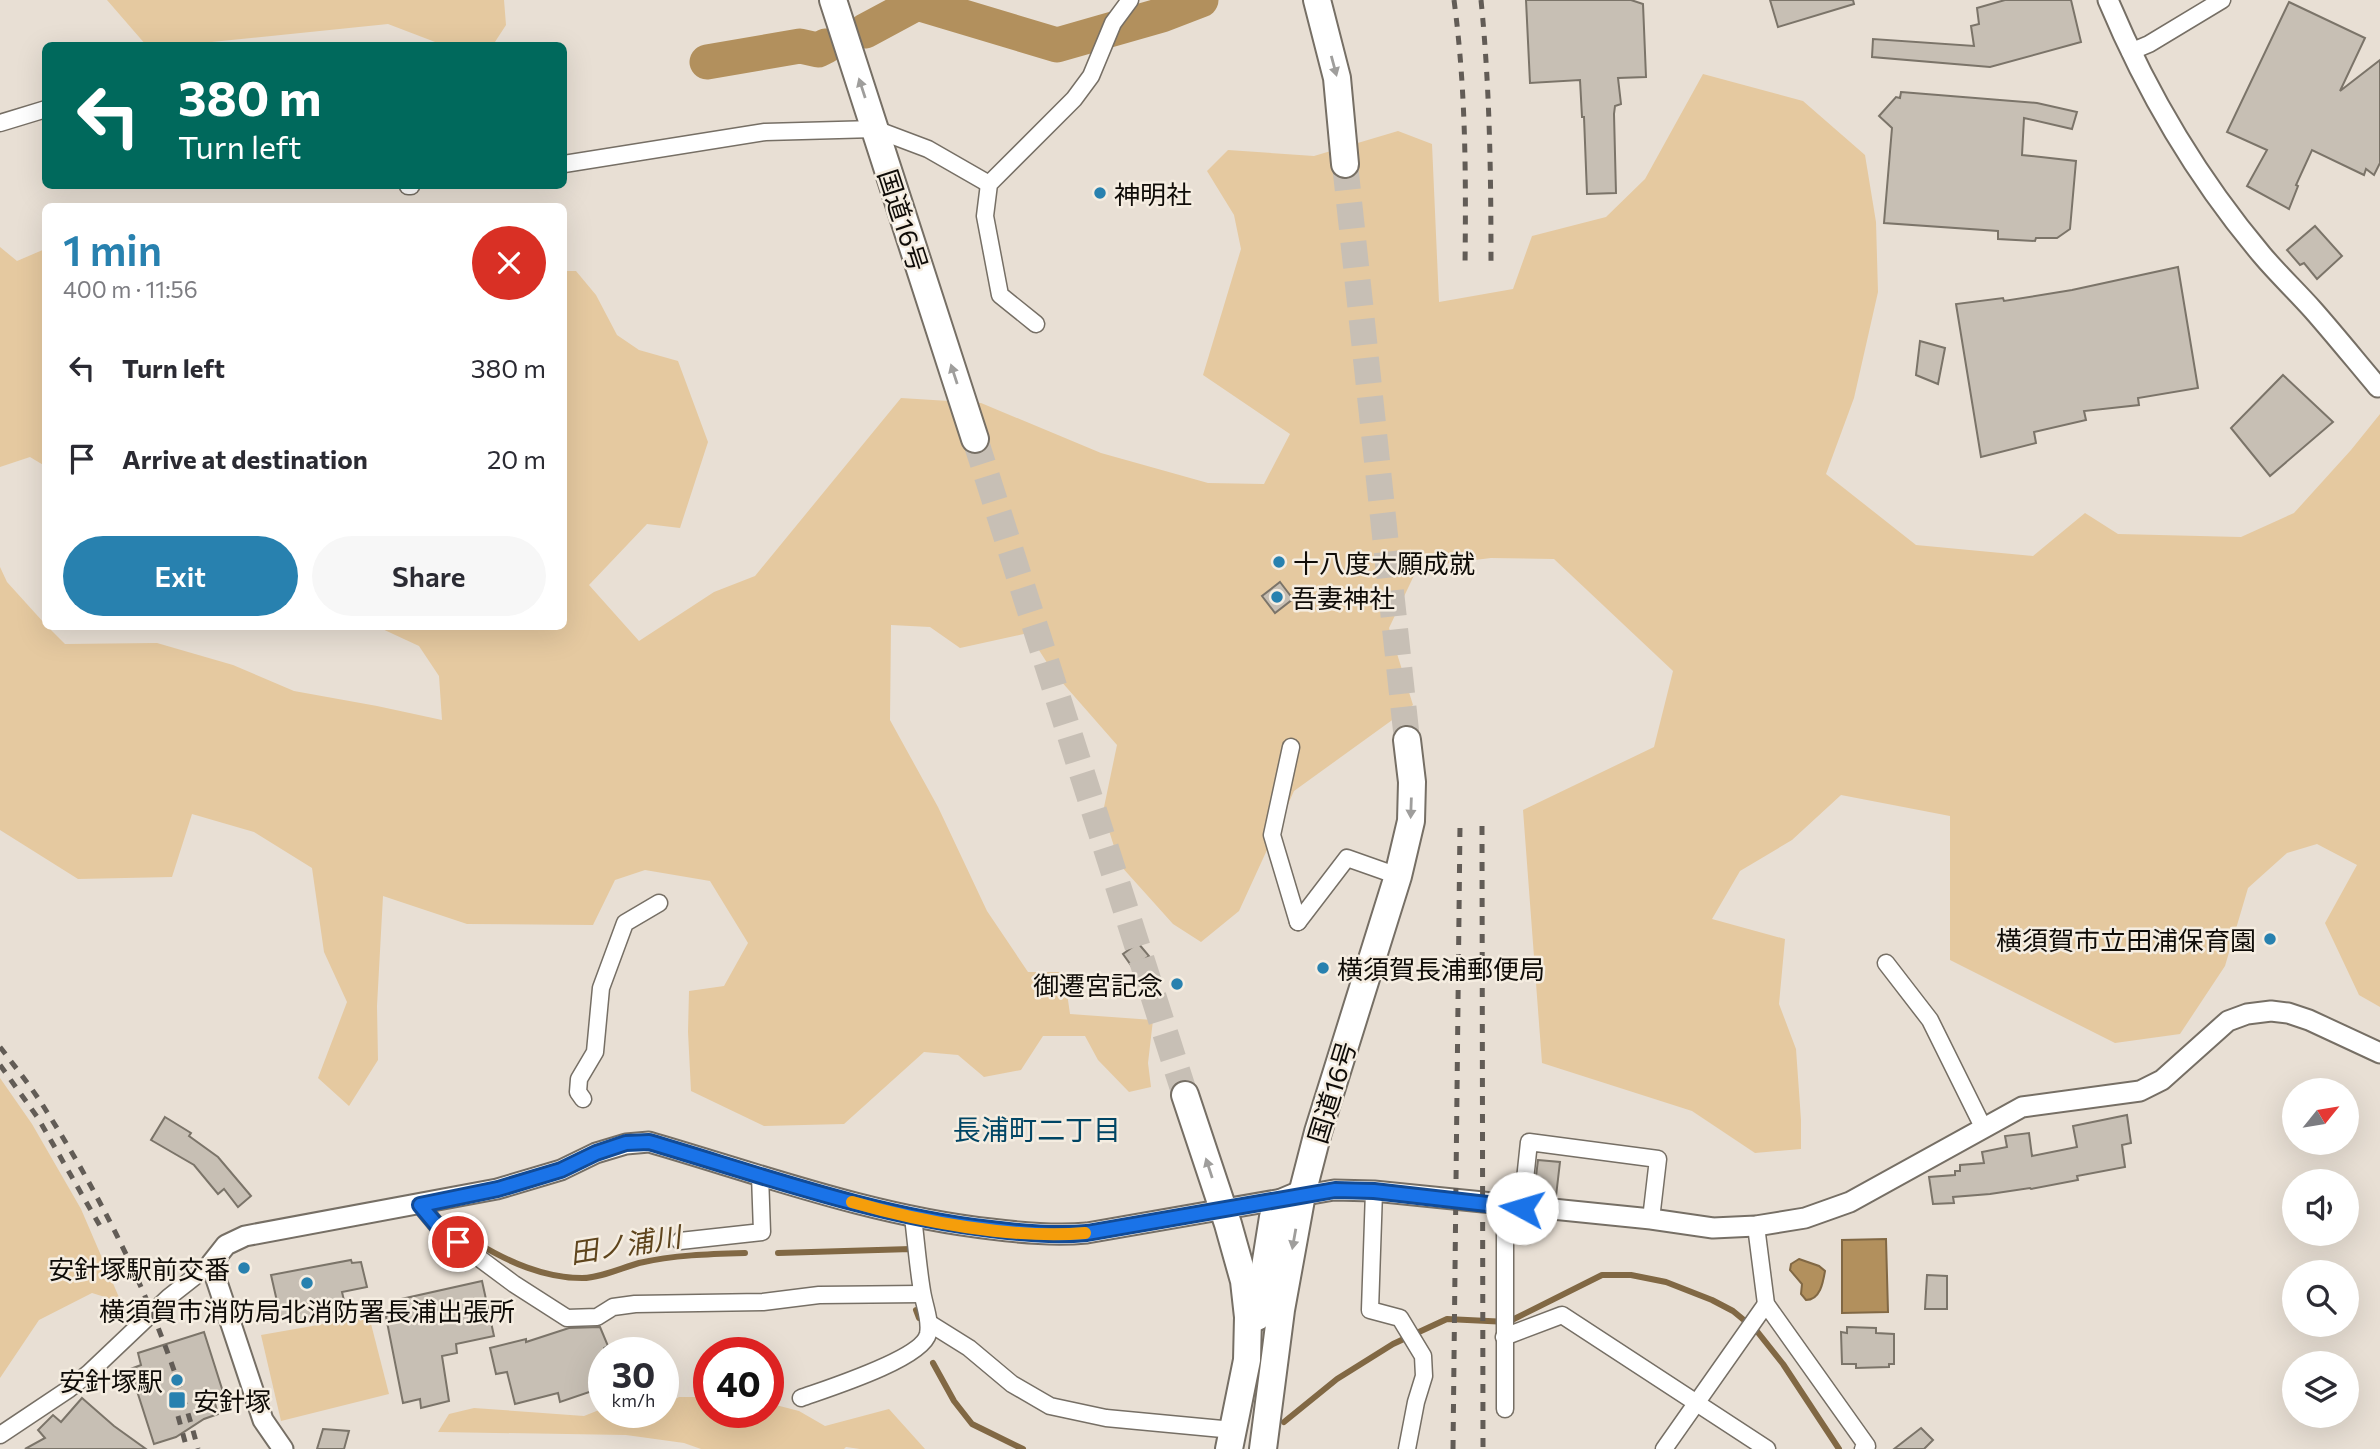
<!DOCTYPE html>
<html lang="en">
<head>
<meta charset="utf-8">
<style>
  body { margin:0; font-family:Commissioner,"Noto Sans JP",sans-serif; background:#f7f7f7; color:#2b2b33; height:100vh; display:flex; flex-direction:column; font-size:26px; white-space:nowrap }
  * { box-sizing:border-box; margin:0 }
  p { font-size:23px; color:#7c7c81 }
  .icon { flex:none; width:38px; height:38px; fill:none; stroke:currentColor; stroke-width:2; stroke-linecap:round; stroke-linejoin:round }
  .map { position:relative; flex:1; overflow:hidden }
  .sheet { position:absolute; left:42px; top:203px; width:525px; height:427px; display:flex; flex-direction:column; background:#fff; border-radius:10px; box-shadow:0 7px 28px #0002 }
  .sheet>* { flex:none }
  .guide { position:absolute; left:42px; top:42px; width:525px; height:147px; border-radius:10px; box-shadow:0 7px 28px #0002; background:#00695c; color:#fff; overflow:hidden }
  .needle { width:46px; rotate:60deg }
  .tools { position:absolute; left:2282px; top:1078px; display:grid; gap:14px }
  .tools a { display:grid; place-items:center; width:77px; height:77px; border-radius:50%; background:#fff; box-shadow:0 7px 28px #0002; font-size:35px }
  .speed { position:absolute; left:588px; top:1337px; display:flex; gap:14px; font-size:35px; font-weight:700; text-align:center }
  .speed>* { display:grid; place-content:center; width:91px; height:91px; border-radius:50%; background:#fff; box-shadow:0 7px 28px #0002; line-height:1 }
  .speed small { font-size:18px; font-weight:400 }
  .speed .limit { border:10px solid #d22; background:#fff; color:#111 }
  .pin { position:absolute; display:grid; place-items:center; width:60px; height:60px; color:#fff; margin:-30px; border:4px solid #fff; border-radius:50%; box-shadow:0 2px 7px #0007 }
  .me { position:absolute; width:77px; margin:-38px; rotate:276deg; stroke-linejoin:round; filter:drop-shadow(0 0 5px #0008) }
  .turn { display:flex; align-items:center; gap:24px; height:147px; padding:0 21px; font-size:32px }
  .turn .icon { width:91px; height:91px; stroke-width:2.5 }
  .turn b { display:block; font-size:49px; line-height:60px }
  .round { display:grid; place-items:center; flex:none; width:74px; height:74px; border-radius:37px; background:#f7f7f7 }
  .head { display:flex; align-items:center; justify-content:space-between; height:119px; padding:0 21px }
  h1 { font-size:42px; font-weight:600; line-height:52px; color:#2881af }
  .cta { display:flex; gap:14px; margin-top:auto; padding:14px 21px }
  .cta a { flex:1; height:80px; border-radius:42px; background:#2881af; color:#fff; font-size:28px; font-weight:600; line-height:80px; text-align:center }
  .cta a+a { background:#f7f7f7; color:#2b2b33 }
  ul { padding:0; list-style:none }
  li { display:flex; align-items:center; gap:21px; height:91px; padding:0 21px }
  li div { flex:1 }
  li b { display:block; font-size:26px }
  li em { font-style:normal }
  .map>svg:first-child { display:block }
  .green { fill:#e5c9a0 }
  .water { fill:#b2905d; stroke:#816844; stroke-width:2 }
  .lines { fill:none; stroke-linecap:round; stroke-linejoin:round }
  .stream { stroke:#816844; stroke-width:6 }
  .river { stroke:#b2905d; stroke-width:35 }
  .building { fill:#c7bfb4; stroke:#7b7469; stroke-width:2 }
  .trunk-tunnel { stroke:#c7bfb5; stroke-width:26; stroke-dasharray:26 13; stroke-linecap:butt }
  .minor-casing { stroke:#766f65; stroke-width:19 }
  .tertiary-casing { stroke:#766f65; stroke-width:23 }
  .trunk-casing { stroke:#766f65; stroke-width:30 }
  .minor { stroke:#fff; stroke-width:16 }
  .tertiary { stroke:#fff; stroke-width:19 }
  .trunk { stroke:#fff; stroke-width:26 }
  .rail { stroke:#625c56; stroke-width:5; stroke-dasharray:9 9; stroke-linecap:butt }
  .oneway { fill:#9f9e9c }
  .route-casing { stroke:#114b97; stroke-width:18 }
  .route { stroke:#1a73e8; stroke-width:12 }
  .slow { stroke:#f59e0b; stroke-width:12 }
  .poi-dot { fill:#2881af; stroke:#f5ede1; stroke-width:2.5 }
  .labels { text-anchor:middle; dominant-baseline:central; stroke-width:5; stroke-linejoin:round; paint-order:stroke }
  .poi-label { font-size:26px; fill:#0f0c08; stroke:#f5ede1; text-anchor:start }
  .street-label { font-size:26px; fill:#0f0c08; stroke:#f5ede1 }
  .neighbourhood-label { font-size:28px; fill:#004564; stroke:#f5ede1 }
  .water-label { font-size:28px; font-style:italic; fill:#5e441c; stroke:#f5ede1 }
</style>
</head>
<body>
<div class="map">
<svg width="2380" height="1449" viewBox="0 0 2380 1449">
  <rect width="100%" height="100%" fill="#e8dfd4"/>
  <g class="green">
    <path d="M 107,0 L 504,0 L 506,25 L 493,45 L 443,45 L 388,24 L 182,45 L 146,45 Z"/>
    <path d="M 1703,74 L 1803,101 L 1865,155 L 1876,222 L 1878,292 L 1854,398 L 1826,474 L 1916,545 L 2033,556 L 2085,513 L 2118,534 L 2241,537 L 2294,513 L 2351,450 L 2380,414 L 2380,1007 L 2359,995 L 2325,923 L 2357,865 L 2317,844 L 2287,853 L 2248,888 L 2225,966 L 2180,1034 L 2115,1043 L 1950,960 L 1950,816 L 1841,795 L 1792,840 L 1740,871 L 1712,919 L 1785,939 L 1779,1004 L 1796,1049 L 1801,1120 L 1801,1149 L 1755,1153 L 1692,1111 L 1542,1063 L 1523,810 L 1654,747 L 1673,671 L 1554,559 L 1491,558 L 1418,567 L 1389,628 L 1413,705 L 1294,791 L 1239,911 L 1201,942 L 1173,924 L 1120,865 L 1103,812 L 1117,745 L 1053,672 L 1028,633 L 960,648 L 930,627 L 891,625 L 890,720 L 938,807 L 987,911 L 1028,972 L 1064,972 L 1070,1014 L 1153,1020 L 1148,1063 L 1151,1087 L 1129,1092 L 1098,1060 L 1085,1036 L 1043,1036 L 1021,1070 L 984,1077 L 958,1055 L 924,1052 L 844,1124 L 764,1126 L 691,1091 L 688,1032 L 689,991 L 724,986 L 748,943 L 710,881 L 645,870 L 615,880 L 593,925 L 467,924 L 383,896 L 377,1006 L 378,1060 L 349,1106 L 318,1078 L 347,1002 L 324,952 L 312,868 L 254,832 L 192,814 L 172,877 L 78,879 L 0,830 L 0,567 L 7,582 L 45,624 L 46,626 L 48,627 L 65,644 L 157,643 L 233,665 L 294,691 L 377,706 L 442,720 L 439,676 L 419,646 L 378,627 L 564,626 L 564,271 L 576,271 L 596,295 L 617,335 L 639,350 L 678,361 L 708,442 L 680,528 L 647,524 L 589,585 L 639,641 L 714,592 L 755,576 L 901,398 L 981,403 L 1101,453 L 1208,483 L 1264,484 L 1290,434 L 1203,375 L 1241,249 L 1234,215 L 1207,171 L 1228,150 L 1314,156 L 1398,131 L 1432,144 L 1439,302 L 1513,289 L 1532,236 L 1606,217 L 1645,179 Z"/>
    <path d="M 0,247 L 17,261 L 45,249 L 45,466 L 30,457 L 0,467 Z"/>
    <path d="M 0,1078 L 32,1124 L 81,1209 L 121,1302 L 92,1293 L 39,1320 L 0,1378 Z"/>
    <path d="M 369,1316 L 389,1394 L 281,1421 L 261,1335 Z"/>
    <path d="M 679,1397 L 709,1397 L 709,1412 L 768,1412 L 768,1403 L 799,1411 L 825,1426 L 889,1409 L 925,1449 L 860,1449 L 846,1447 L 844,1449 L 701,1449 L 684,1443 L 626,1435 L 438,1432 L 449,1414 L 474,1408 L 584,1416 L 604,1408 L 604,1412 L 638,1412 L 643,1418 L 653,1412 L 663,1412 L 663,1406 Z"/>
  </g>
  <g class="water">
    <path d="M 1886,1239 L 1888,1312 L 1842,1313 L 1842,1240 Z"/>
    <path d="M 1799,1259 L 1819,1266 L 1825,1271 C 1823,1283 1820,1300 1806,1300 L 1801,1294 L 1802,1284 L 1790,1270 L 1791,1264 Z"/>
  </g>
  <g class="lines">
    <g class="stream">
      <path d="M 477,1243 C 509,1262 544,1278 582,1278 C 600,1278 621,1268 639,1263 C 674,1255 709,1254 745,1253"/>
      <path d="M 778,1253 L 911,1249 L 911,1254"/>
      <path d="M 916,1310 L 919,1318"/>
      <path d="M 933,1363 L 954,1401 L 972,1424 L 1023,1449"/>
      <path d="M 1284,1422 L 1337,1379 L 1393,1344 L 1447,1319 L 1508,1322 L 1602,1275 L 1631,1275 L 1666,1282 L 1712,1300 L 1733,1311 L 1756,1330 L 1783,1364 L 1839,1449"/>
    </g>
    <g class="river">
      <path d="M 865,31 L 917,3 L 1057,45 L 1162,15 L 1201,0"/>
      <path d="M 707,62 L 800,46 L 818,50 L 826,46"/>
    </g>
  </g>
  <g class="building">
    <path d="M 1526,0 L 1631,0 L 1643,4 L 1646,77 L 1618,78 L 1621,104 L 1615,106 L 1614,114 L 1616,193 L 1587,194 L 1584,117 L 1582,117 L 1580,80 L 1530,83 Z"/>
    <path d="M 1770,0 L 1853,0 L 1854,4 L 1778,27 Z"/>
    <path d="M 2005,0 L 2071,0 L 2081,42 L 1990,67 L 1872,57 L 1873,39 L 1974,46 L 1971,26 L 1979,24 L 1977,8 Z"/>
    <path d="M 2289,2 L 2365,38 L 2340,91 L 2380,60 L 2380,163 L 2374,175 L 2366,169 L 2364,175 L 2312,150 L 2296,185 L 2298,186 L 2289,209 L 2247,186 L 2267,150 L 2227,132 Z"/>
    <path d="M 1901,92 L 2037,103 L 2077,112 L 2072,129 L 2024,118 L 2022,155 L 2076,161 L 2070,229 L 2057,238 L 2036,238 L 2035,241 L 1998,239 L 1998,231 L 1884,223 L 1892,128 L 1879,116 L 1896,97 L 1900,98 Z"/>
    <path d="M 2315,226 L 2342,256 L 2317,279 L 2304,263 L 2300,265 L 2287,250 Z"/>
    <path d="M 2178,267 L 2198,388 L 2138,398 L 2139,405 L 2084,411 L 2086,420 L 2034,432 L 2036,443 L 1981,457 L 1956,304 L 2003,298 L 2004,301 L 2072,290 Z"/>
    <path d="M 1920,341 L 1945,348 L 1938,384 L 1916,375 Z"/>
    <path d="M 2283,375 L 2333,422 L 2270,476 L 2231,428 Z"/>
    <path d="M 1280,582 L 1293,599 L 1275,613 L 1262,596 Z"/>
    <path d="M 1138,943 L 1149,956 L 1133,968 L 1123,954 Z"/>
    <path d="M 2127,1115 L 2131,1143 L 2122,1145 L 2125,1167 L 2077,1176 L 2078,1180 L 2031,1189 L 2030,1188 L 1990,1194 L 1953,1197 L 1954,1203 L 1933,1204 L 1929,1177 L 1955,1175 L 1955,1171 L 1960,1171 L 1960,1165 L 1984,1163 L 1982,1152 L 2007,1147 L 2005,1136 L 2029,1133 L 2032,1156 L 2077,1147 L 2073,1126 Z"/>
    <path d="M 165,1117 L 191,1133 L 189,1136 L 218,1157 L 251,1196 L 238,1207 L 224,1189 L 218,1194 L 194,1165 L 151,1140 Z"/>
    <path d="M 1538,1160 L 1560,1162 L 1556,1196 L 1534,1193 Z"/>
    <path d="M 351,1260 L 352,1263 L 361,1262 L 367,1287 L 342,1292 L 346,1309 L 292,1321 L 292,1316 L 281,1319 L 271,1275 Z"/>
    <path d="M 1927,1275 L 1947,1276 L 1947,1309 L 1925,1309 Z"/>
    <path d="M 482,1281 L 494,1336 L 456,1344 L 457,1353 L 442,1356 L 449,1401 L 421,1408 L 420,1399 L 403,1403 L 386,1317 L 397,1300 Z"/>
    <path d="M 600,1327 L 608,1346 L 604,1348 L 604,1387 L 560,1402 L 558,1393 L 515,1404 L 507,1372 L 496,1374 L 490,1348 L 526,1339 L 526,1342 L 569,1328 Z"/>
    <path d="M 1847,1327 L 1876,1328 L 1876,1333 L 1894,1334 L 1894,1364 L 1889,1364 L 1889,1367 L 1856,1368 L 1856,1364 L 1842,1364 L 1841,1332 L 1847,1333 Z"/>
    <path d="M 204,1332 L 223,1392 L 213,1396 L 218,1414 L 204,1419 L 176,1437 L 154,1444 L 130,1369 L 141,1365 L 138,1353 Z"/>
    <path d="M 82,1398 L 114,1426 L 146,1449 L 25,1449 L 45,1438 L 38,1430 L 53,1415 L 61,1422 Z"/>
    <path d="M 1921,1428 L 1933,1440 L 1924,1449 L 1894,1449 Z"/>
    <path d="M 323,1429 L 349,1431 L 344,1449 L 317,1449 Z"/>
  </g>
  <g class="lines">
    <g class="trunk-tunnel">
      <path d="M 1345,164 L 1407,740"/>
      <path d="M 975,439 L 1185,1095"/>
    </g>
    <g class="minor-casing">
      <g id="minor">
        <path d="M 2130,52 L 2149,44 L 2222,0"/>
        <path d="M 0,123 L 46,109"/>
        <path d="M 564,164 L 765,132 L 875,129 L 928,149 L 989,184"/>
        <path d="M 408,186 L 411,186"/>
        <path d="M 1036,324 L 1000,295 L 985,216 L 989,184 L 1074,99 L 1091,76 L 1113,23 L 1130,0"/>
        <path d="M 1291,747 L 1272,835 L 1298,922"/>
        <path d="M 1298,922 L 1347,858 L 1398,876"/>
        <path d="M 1886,963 L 1930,1020 L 1983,1127"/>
        <path d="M 583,1099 L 578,1092 L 579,1079 L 595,1052 L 601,988 L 625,923 L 659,903"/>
        <path d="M 1374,1191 L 1370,1310 L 1400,1318 L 1423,1356 L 1424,1376 L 1416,1402 L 1407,1449"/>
        <path d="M 420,1205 L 440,1229 L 514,1284 L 567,1318 L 597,1317 L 613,1307 L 635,1304 L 763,1302 L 819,1295 L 922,1294"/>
        <path d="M 1505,1206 L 1505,1409"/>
        <path d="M 1522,1208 L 1529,1142 L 1658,1159 L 1651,1219"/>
        <path d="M 1756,1226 L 1766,1304 L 1867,1446 L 1863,1449"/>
        <path d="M 680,1241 L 762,1232 L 760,1175"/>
        <path d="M 929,1323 L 969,1348 L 1012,1384 L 1050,1406 L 1106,1418 L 1233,1430"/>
        <path d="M 1504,1337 L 1562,1315 L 1767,1449"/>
        <path d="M 801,1398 C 826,1389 922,1359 928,1334 C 931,1320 924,1305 922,1291 C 918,1267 916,1241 913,1217"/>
        <path d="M 0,1435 L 69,1389 L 89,1373 L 169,1297 L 211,1264"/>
        <path d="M 1664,1449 L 1766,1304"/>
      </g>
    </g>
    <g class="tertiary-casing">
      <g id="tertiary">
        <path d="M 2108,0 C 2146,91 2198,179 2262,255 C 2278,274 2296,291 2313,310 C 2335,335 2356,361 2378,387"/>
        <path d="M 283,1449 L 263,1420 L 211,1264 L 226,1245 L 245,1236 L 497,1189 L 561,1170 L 596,1153 L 626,1144 L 649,1142 C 762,1175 874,1216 991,1229 C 1023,1233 1054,1236 1087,1233 L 1334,1190 L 1374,1191 L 1651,1219 L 1713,1228 L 1756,1226 L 1805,1218 L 1850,1202 L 2022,1107 L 2140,1091 L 2162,1080 L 2228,1021 L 2247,1014 L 2271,1011 L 2288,1013 L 2309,1020 L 2380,1053"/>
      </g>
    </g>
    <g class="trunk-casing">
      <g id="trunk">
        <path d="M 833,0 L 975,439"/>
        <path d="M 1317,0 L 1337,78 L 1345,164"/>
        <path d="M 1185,1095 L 1228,1224 L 1244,1281 L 1248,1317 L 1247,1360 L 1229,1449"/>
        <path d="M 1257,1317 L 1273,1217 L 1283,1202 L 1302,1194"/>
        <path d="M 1263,1449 L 1281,1310 L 1302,1194 L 1318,1132 L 1398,876 L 1411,821 L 1412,782 L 1407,740"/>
      </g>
    </g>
    <use href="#minor" class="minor"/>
    <use href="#tertiary" class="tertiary"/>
    <use href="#trunk" class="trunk"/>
    <g class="rail">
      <path d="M 1454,0 C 1466,90 1466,177 1465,267"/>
      <path d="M 1481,0 C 1490,89 1491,178 1491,268"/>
      <path d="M 1482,826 L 1483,1449"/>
      <path d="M 0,1047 C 16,1068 33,1089 47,1112 C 113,1216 167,1330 198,1449"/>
      <path d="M 0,1065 L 38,1118 L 100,1226"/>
      <path d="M 178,1416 L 187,1449"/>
      <path d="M 1453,1449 L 1460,825"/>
    </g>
  </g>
  <defs><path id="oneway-solid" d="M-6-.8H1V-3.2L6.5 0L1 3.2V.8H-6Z" transform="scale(1.75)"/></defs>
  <g class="oneway">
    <use href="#oneway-solid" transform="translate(1334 66) rotate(75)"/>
    <use href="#oneway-solid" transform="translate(862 88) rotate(-108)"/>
    <use href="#oneway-solid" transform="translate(954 374) rotate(-108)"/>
    <use href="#oneway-solid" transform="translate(1411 808) rotate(92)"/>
    <use href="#oneway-solid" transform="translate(1209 1168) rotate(-108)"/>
    <use href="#oneway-solid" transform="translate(1294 1239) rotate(100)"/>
  </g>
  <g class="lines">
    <g class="route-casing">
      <path id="route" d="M 458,1242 L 440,1229 L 420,1205 L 498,1189 L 561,1170 L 596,1153 L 626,1143 L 649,1142 C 761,1175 874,1216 991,1229 C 1023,1233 1054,1236 1087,1233 L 1335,1190 L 1374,1191 L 1522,1208"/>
    </g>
    <use href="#route" class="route"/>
    <path class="slow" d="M 852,1202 C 921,1222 1013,1239 1085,1233"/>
  </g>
  <g class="poi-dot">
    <circle cx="1100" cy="193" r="7"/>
    <circle cx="1279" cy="562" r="7"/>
    <circle cx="1277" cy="597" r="7"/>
    <circle cx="2270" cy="939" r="7"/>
    <circle cx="1323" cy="968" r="7"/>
    <circle cx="1177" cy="984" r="7"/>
    <circle cx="244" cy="1268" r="7"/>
    <circle cx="307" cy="1283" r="7"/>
    <circle cx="177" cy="1380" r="7"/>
    <rect x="168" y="1391" width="18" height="18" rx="3.5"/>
  </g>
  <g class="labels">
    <g class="poi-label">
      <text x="1114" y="193">神明社</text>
      <text x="1293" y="562">十八度大願成就</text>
      <text x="1291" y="597">吾妻神社</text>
      <text x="2256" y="939" text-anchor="end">横須賀市立田浦保育園</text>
      <text x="1337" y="968">横須賀長浦郵便局</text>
      <text x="1163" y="984" text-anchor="end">御遷宮記念</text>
      <text x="230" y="1268" text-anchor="end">安針塚駅前交番</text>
      <text x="307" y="1310" text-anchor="middle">横須賀市消防局北消防署長浦出張所</text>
      <text x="163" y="1380" text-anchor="end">安針塚駅</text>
      <text x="193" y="1400">安針塚</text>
    </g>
    <g class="street-label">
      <text transform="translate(904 220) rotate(72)">国道16号</text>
      <text transform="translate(1331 1092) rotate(-73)">国道16号</text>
    </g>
    <g class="neighbourhood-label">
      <text x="1037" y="1129">長浦町二丁目</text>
    </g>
    <g class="water-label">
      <text transform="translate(625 1244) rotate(-9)">田ノ浦川</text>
    </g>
  </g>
</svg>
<div class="tools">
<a><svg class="needle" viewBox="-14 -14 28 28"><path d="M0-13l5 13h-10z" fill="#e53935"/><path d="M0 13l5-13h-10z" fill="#7c7c81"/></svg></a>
<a><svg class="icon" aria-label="sound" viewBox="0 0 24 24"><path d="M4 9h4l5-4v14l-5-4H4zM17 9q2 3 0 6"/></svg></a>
<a><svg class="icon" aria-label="search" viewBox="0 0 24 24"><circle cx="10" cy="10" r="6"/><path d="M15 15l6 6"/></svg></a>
<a><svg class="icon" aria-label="layers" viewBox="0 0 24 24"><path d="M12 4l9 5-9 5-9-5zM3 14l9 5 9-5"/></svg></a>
</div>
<div class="speed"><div>30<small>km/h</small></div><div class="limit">40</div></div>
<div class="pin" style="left:458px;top:1242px;background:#d93025"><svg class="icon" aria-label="arrive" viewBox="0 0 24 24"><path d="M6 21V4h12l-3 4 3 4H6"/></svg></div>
<svg class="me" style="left:1522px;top:1208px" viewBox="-20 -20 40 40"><circle r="19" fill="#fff"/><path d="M0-13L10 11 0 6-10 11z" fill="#1a73e8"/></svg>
<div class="guide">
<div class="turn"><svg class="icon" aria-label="left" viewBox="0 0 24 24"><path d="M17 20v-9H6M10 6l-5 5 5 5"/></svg><div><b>380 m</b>Turn left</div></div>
</div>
<section class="sheet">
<div class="head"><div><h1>1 min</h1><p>400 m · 11:56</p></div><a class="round" style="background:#d93025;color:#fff"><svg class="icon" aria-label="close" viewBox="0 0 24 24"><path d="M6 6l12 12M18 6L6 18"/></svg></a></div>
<ul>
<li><svg class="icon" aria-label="left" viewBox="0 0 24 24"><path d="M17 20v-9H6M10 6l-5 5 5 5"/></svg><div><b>Turn left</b></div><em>380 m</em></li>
<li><svg class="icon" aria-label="arrive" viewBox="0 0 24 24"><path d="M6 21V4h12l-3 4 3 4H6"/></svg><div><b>Arrive at destination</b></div><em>20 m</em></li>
</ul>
<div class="cta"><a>Exit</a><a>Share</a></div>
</section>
</div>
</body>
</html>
